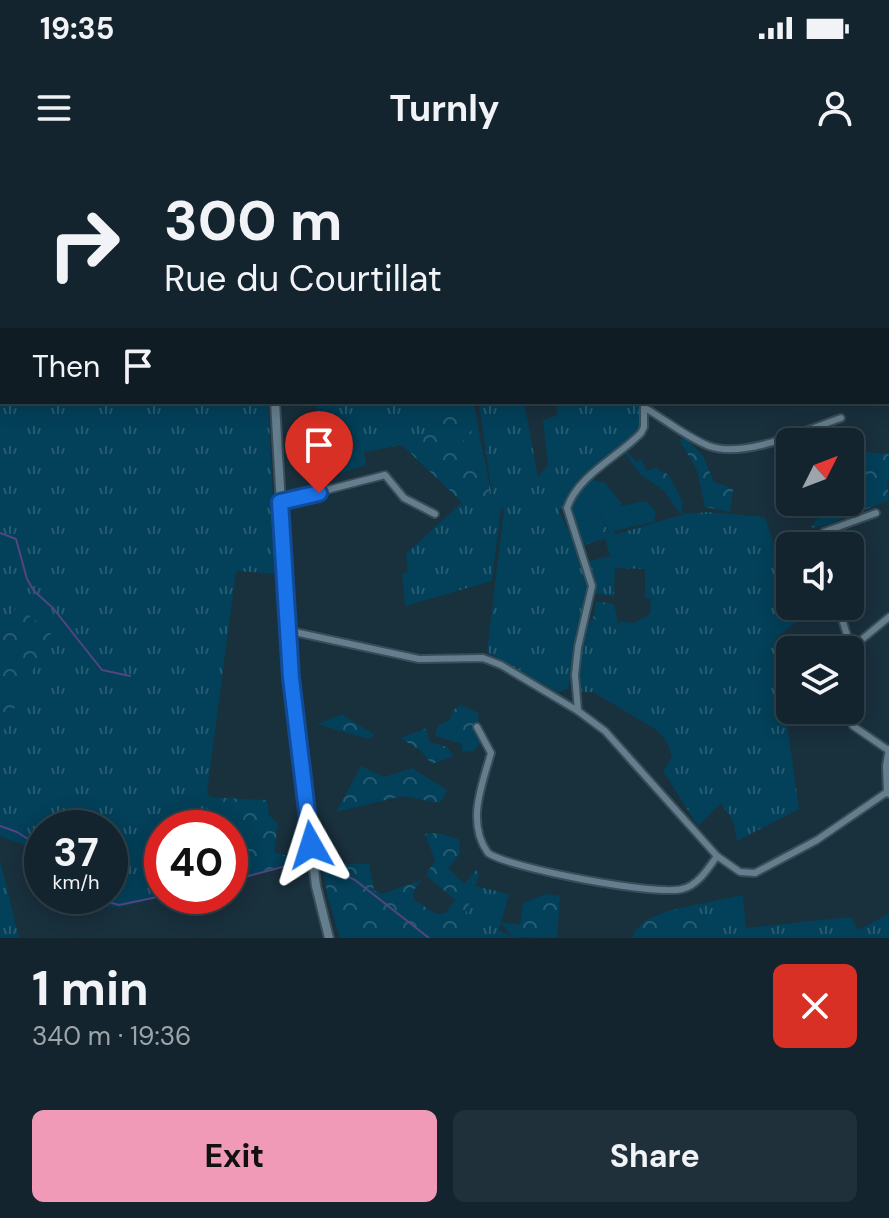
<!DOCTYPE html>
<html lang="en">
<head>
<meta charset="utf-8">
<style>
  body { margin:0; font-family:"DM Sans",sans-serif; background:#20303a; color:#f1f3f6; height:100vh; display:flex; flex-direction:column; font-size:30px; white-space:nowrap }
  * { box-sizing:border-box; margin:0 }
  p { font-size:26px; color:#9da4aa }
  .icon { flex:none; width:44px; height:44px; fill:none; stroke:currentColor; stroke-width:2; stroke-linecap:round; stroke-linejoin:round }
  .map { position:relative; height:778px; overflow:hidden }
  .drawer { display:flex; flex-direction:column; background:#13242e; flex:1 }
  .drawer>* { flex:none }
  .hud { position:absolute; left:0px; top:0px; width:890px; height:244px; box-shadow:0 4px 20px #0003,0 0 0 2px #32414a; background:#13242e; color:#f1f3f6; overflow:hidden }
  .needle { width:52px; rotate:48deg }
  .fabs { position:absolute; left:776px; top:268px; display:grid; gap:16px }
  .fabs a { display:grid; place-items:center; width:88px; height:88px; border-radius:12px; background:#13242e; box-shadow:0 4px 20px #0003,0 0 0 2px #32414a; font-size:40px }
  .speed { position:absolute; left:24px; top:650px; display:flex; gap:16px; font-size:40px; font-weight:700; text-align:center }
  .speed>* { display:grid; place-content:center; width:104px; height:104px; border-radius:50%; background:#13242e; box-shadow:0 4px 20px #0003,0 0 0 2px #32414a; line-height:1 }
  .speed small { font-size:20px; font-weight:400 }
  .speed .limit { border:12px solid #d22; background:#fff; color:#111 }
  .pin { position:absolute; display:grid; place-items:center; width:68px; height:68px; color:#fff; margin:-82px -34px; border-radius:50% 50% 50% 0; rotate:-45deg; box-shadow:0 0 8px #0007 }
  .pin .icon { rotate:45deg }
  .me { position:absolute; width:88px; margin:-44px; rotate:354deg; stroke-linejoin:round; filter:drop-shadow(0 0 6px #0008) }
  .turn { display:flex; align-items:center; gap:28px; height:168px; padding:0 32px; font-size:36px }
  .turn .icon { width:104px; height:104px; stroke-width:2.5 }
  .turn b { display:block; font-size:56px; line-height:68px }
  .then { display:flex; align-items:center; height:76px; padding:0 32px; background:#0003; gap:16px; font-size:30px }
  .round { display:grid; place-items:center; flex:none; width:84px; height:84px; border-radius:12px; background:#20303a }
  .headline { display:flex; align-items:center; justify-content:space-between; height:136px; padding:0 32px }
  h1 { font-size:48px; font-weight:700; line-height:60px }
  .button { display:flex; gap:16px; margin-top:auto; padding:16px 32px }
  .button a { flex:1; height:92px; border-radius:12px; background:#f09ab7; color:#111; font-size:32px; font-weight:700; line-height:92px; text-align:center }
  .button a+a { background:#20303a; color:#f1f3f6 }
  .status { display:flex; justify-content:space-between; align-items:center; height:56px; padding:0 40px; background:#13242e; direction:ltr }
  .status svg { height:22px; fill:currentColor }
  header { display:flex; justify-content:space-between; align-items:center; height:104px; padding:0 32px; background:#13242e; font-size:36px; font-weight:700 }
  .map>svg:first-child { display:block }
  .grass { fill:url(#grass-tufts) }
  .forest { fill:url(#forest-crowns) }
  .garden { fill:#034059 }
  .lines { fill:none; stroke-linecap:round; stroke-linejoin:round }
  .stream { stroke:#524580; stroke-width:2 }
  .minor-casing { stroke:#394d58; stroke-width:10 }
  .tertiary-casing { stroke:#394d58; stroke-width:12 }
  .secondary-casing { stroke:#394d58; stroke-width:13 }
  .minor { stroke:#657e8d; stroke-width:6 }
  .tertiary { stroke:#657e8d; stroke-width:8 }
  .secondary { stroke:#4a8a9a; stroke-width:9 }
  .route-casing { stroke:#114b97; stroke-width:20 }
  .route { stroke:#1a73e8; stroke-width:14 }
</style>
</head>
<body>
<div class="status"><b>19:35</b><svg viewBox="0 0 49 12"><path d="M0 12V9h3v3zM5 12V6h3v6zM10 12V3h3v9zM15 12V0h3v12zM26 1h20v11H26zM47 4h2v5h-2z"/></svg></div>
<header><svg class="icon" aria-label="menu" viewBox="0 0 24 24"><path d="M4 6h16M4 12h16M4 18h16"/></svg>Turnly<svg class="icon" aria-label="person" viewBox="0 0 24 24"><circle cx="12" cy="8" r="4"/><path d="M4 21q1-7 8-7t8 7"/></svg></header>
<div class="map">
<svg width="889" height="778" viewBox="0 0 889 778">
  <defs>
    <pattern id="grass-tufts" width="24" height="20" patternUnits="userSpaceOnUse" patternTransform="scale(2)"><rect width="24" height="20" fill="#034059"/><path d="M3 7l-1-3M5 7V3M7 7l1-3M15 17l-1-3M17 17v-4M19 17l1-3" fill="none" stroke="#275b71"/></pattern>
    <pattern id="forest-crowns" width="20" height="18" patternUnits="userSpaceOnUse" patternTransform="scale(2)"><rect width="20" height="18" fill="#034059"/><path d="M2 6a3 3 0 1 1 6 0M12 15a3 3 0 1 1 6 0" fill="none" stroke="#275b71"/></pattern>
  </defs>
  <rect width="100%" height="100%" fill="#19303d"/>
  <g class="grass">
    <path d="M 0,0 L 101,2 L 2,2 L 2,242 L 268,242 L 277,414 L 236,411 L 207,632 L 210,637 L 204,668 L 162,668 L 162,736 L 167,736 L 120,747 L 107,747 L 98,736 L 110,736 L 110,668 L 42,668 L 42,691 L 2,677 L 0,674 Z"/>
    <path d="M 388,0 L 613,0 L 389,2 Z"/>
    <path d="M 316,242 L 473,242 L 493,342 L 479,242 L 524,242 L 538,317 L 548,305 L 543,260 L 557,255 L 557,242 L 641,242 L 641,268 L 579,324 L 559,351 L 577,387 L 589,425 L 568,529 L 558,532 L 487,492 L 504,349 L 501,348 L 492,421 L 405,446 L 402,414 L 408,412 L 406,394 L 462,342 L 402,285 L 364,292 L 366,305 L 325,318 Z"/>
    <path d="M 708,352 L 765,357 L 790,437 L 790,446 L 793,446 L 797,461 L 775,479 L 799,649 L 737,681 L 734,663 L 721,643 L 698,666 L 663,611 L 672,597 L 667,581 L 655,569 L 593,532 L 580,532 C 579,510 578,475 593,458 L 619,471 L 619,461 L 634,463 L 650,454 L 651,439 L 645,438 L 645,409 L 615,408 L 614,436 L 596,434 L 589,401 L 631,392 L 627,371 L 684,354 Z"/>
    <path d="M 0,700 L 19,778 L 0,778 Z"/>
    <path d="M 475,726 L 509,734 L 499,770 L 512,777 L 523,778 L 474,778 L 461,765 Z"/>
    <path d="M 743,735 L 746,768 L 851,757 L 858,770 L 889,754 L 889,778 L 714,778 L 713,762 L 675,749 Z"/>
  </g>
  <g class="forest">
    <path d="M 424,242 L 451,242 L 452,254 L 475,249 L 478,266 L 462,278 L 487,318 L 491,340 L 462,342 L 402,285 L 430,270 Z"/>
    <path d="M 686,278 L 703,296 L 714,322 L 733,329 L 730,352 L 705,347 L 697,310 L 679,279 Z"/>
    <path d="M 626,290 L 636,302 L 642,300 L 646,311 L 657,307 L 661,312 L 668,314 L 683,342 L 681,355 L 664,331 L 640,314 L 624,292 Z"/>
    <path d="M 865,292 L 889,294 L 889,319 L 887,321 L 889,340 L 829,364 L 811,368 L 830,342 L 850,342 L 850,313 Z"/>
    <path d="M 600,352 L 608,372 L 614,370 L 616,375 L 581,386 L 573,365 Z"/>
    <path d="M 596,441 L 614,444 L 620,471 L 593,458 Z"/>
    <path d="M 17,446 L 51,473 L 0,578 L 0,475 Z"/>
    <path d="M 461,545 L 478,553 L 480,584 L 473,592 L 462,591 L 462,584 L 435,576 L 438,565 L 450,560 L 453,550 Z"/>
    <path d="M 343,554 L 343,555 L 375,575 L 368,579 L 317,564 Z"/>
    <path d="M 427,568 L 429,582 L 447,587 L 454,596 L 432,604 L 420,590 L 400,578 Z"/>
    <path d="M 361,606 L 384,617 L 412,608 L 447,630 L 440,643 L 403,636 L 336,652 Z"/>
    <path d="M 210,637 L 267,640 L 269,655 L 278,664 L 274,692 L 303,700 L 230,720 L 230,668 L 204,668 Z"/>
    <path d="M 437,673 L 459,679 L 460,694 L 448,708 L 464,724 L 477,709 L 479,715 L 462,764 L 474,778 L 340,778 L 328,738 L 320,695 L 332,704 L 369,704 L 374,730 L 381,734 L 422,720 L 414,730 L 413,739 L 436,754 L 446,753 L 455,740 L 426,715 L 435,700 L 425,674 Z"/>
    <path d="M 546,734 L 560,736 L 557,778 L 512,777 L 501,762 L 520,765 L 523,743 Z"/>
    <path d="M 675,749 L 713,762 L 714,778 L 632,778 C 640,759 657,755 675,749 Z"/>
  </g>
  <g class="garden">
    <path d="M 592,320 L 604,322 L 622,344 L 620,346 L 646,341 L 656,352 L 654,362 L 609,372 L 600,352 L 573,365 C 569,347 574,329 592,320 Z"/>
    <path d="M 627,371 L 632,392 L 610,397 L 605,378 Z"/>
  </g>
  <g class="lines">
    <g class="stream">
      <path d="M 151,0 L 153,2"/>
      <path d="M 0,373 L 16,379 L 27,419 L 34,431 L 53,448 L 102,510 L 130,516"/>
      <path d="M 0,666 L 17,672 L 42,688"/>
      <path d="M 330,708 L 355,720 L 429,778"/>
      <path d="M 230,721 L 301,702"/>
      <path d="M 103,736 L 108,742 L 119,745 L 162,736"/>
    </g>
    <g class="minor-casing">
      <g id="minor">
        <path d="M 888,30 L 889,29"/>
        <path d="M 644,242 L 644,267 L 641,273 C 618,297 578,315 567,348 L 592,426 L 578,487 L 575,515 L 578,551 L 605,571 L 717,696"/>
        <path d="M 645,248 C 666,260 686,277 709,286 C 745,299 806,270 841,258"/>
        <path d="M 280,342 L 385,315 L 404,338 L 435,354"/>
        <path d="M 820,386 L 824,372 L 876,353"/>
        <path d="M 838,446 L 851,488"/>
        <path d="M 290,471 L 419,499 L 483,498 L 501,505 L 578,551"/>
        <path d="M 849,490 L 889,457"/>
        <path d="M 847,550 L 853,566 L 888,590"/>
        <path d="M 477,567 L 491,593 C 482,625 466,663 488,693 C 509,708 655,736 682,729 C 697,726 708,709 717,696 L 740,712 L 755,713 L 817,680 L 887,632 L 889,634"/>
        <path d="M 887,632 L 886,606 L 889,589"/>
      </g>
    </g>
    <g class="tertiary-casing">
      <path id="tertiary" d="M 275,242 L 291,518 L 316,726 L 329,778"/>
    </g>
    <g class="secondary-casing">
      <g id="secondary">
        <path d="M 278,0 L 279,2"/>
        <path d="M 888,189 L 889,189"/>
      </g>
    </g>
    <use href="#minor" class="minor"/>
    <use href="#tertiary" class="tertiary"/>
    <use href="#secondary" class="secondary"/>
  </g>
  <g class="lines">
    <g class="route-casing">
      <path id="route" d="M 311,685 L 291,518 L 280,342 L 319,333"/>
    </g>
    <use href="#route" class="route"/>
  </g>
</svg>
<div class="fabs">
<a><svg class="needle" viewBox="-14 -14 28 28"><path d="M0-13l5 13h-10z" fill="#e53935"/><path d="M0 13l5-13h-10z" fill="#9da4aa"/></svg></a>
<a><svg class="icon" aria-label="sound" viewBox="0 0 24 24"><path d="M4 9h4l5-4v14l-5-4H4zM17 9q2 3 0 6"/></svg></a>
<a><svg class="icon" aria-label="layers" viewBox="0 0 24 24"><path d="M12 4l9 5-9 5-9-5zM3 14l9 5 9-5"/></svg></a>
</div>
<div class="speed"><div>37<small>km/h</small></div><div class="limit">40</div></div>
<div class="pin" style="left:319px;top:333px;background:#d93025"><svg class="icon" aria-label="arrive" viewBox="0 0 24 24"><path d="M6 21V4h12l-3 4 3 4H6"/></svg></div>
<svg class="me" style="left:311px;top:685px" viewBox="-20 -20 40 40"><path d="M0-17L14 15 0 8-14 15z" fill="#1a73e8" stroke="#fff" stroke-width="4"/></svg>
<div class="hud">
<div class="turn"><svg class="icon" aria-label="right" viewBox="0 0 24 24"><path d="M7 20v-9h11M14 6l5 5-5 5"/></svg><div><b>300 m</b>Rue du Courtillat</div></div>
<div class="then">Then<svg class="icon" aria-label="arrive" viewBox="0 0 24 24"><path d="M6 21V4h12l-3 4 3 4H6"/></svg></div>
</div>
</div>
<section class="drawer">
<div class="headline"><div><h1>1 min</h1><p>340 m · 19:36</p></div><a class="round" style="background:#d93025;color:#fff"><svg class="icon" aria-label="close" viewBox="0 0 24 24"><path d="M6 6l12 12M18 6L6 18"/></svg></a></div>
<div class="button"><a>Exit</a><a>Share</a></div>
</section>
</body>
</html>
